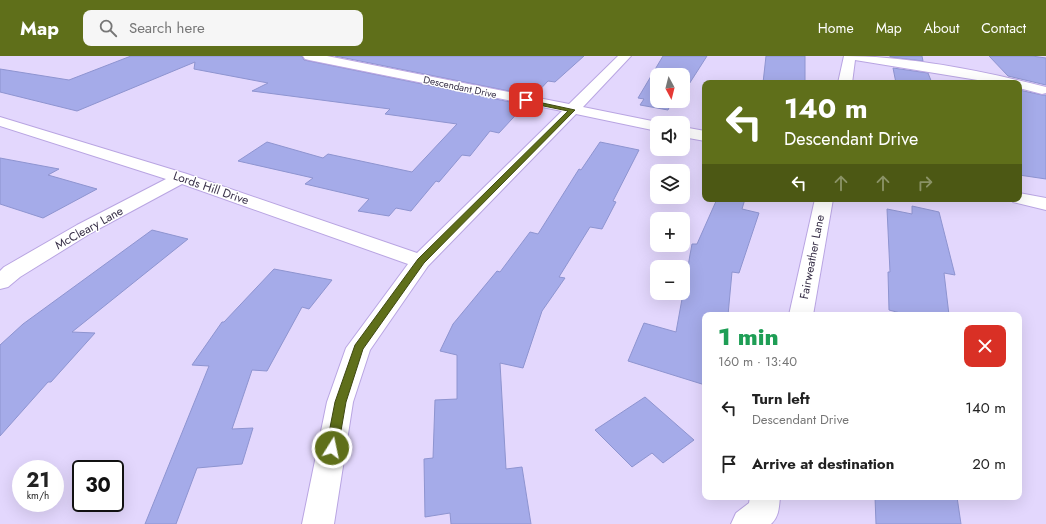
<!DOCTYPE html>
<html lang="en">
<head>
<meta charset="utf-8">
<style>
  body { margin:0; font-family:Jost,sans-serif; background:#f6f6f6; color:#222; height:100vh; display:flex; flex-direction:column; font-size:15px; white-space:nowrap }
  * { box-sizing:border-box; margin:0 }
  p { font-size:13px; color:#767676 }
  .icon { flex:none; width:22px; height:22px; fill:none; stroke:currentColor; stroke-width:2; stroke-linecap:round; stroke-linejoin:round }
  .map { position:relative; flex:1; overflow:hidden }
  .details { position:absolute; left:702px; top:256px; width:320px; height:188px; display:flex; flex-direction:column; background:#fff; border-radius:8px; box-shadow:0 4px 16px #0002 }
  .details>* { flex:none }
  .guide { position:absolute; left:702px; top:24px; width:320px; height:122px; border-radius:8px; box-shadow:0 4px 16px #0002; background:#5f6f1a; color:#fff; overflow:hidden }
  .needle { width:26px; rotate:173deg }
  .controls { position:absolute; left:650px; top:12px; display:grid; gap:8px }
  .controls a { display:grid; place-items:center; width:40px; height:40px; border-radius:8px; background:#fff; box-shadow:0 4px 16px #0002; font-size:20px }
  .speed { position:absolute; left:12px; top:404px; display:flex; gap:8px; font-size:20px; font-weight:700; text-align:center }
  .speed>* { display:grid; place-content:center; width:52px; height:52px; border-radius:50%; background:#fff; box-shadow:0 4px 16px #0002; line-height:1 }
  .speed small { font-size:10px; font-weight:400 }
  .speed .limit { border:2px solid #111; border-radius:6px; background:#fff; color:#111 }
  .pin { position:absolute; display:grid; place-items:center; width:34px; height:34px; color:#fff; margin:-17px; border-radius:8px; box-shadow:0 2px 6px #0006 }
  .me { position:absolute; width:44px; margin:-22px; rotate:10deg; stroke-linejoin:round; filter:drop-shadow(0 0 3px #0008) }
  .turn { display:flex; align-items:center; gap:14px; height:84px; padding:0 16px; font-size:18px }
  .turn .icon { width:52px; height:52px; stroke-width:2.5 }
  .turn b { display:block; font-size:28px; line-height:34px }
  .lanes { display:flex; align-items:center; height:38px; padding:0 16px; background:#0003; justify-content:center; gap:20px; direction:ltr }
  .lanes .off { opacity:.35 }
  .round { display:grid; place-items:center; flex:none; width:42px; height:42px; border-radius:8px; background:#f6f6f6 }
  .overview { display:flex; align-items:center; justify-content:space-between; height:68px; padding:0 16px }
  h1 { font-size:24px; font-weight:800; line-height:30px; color:#1e9e55 }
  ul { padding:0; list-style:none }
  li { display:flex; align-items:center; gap:12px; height:56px; padding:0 16px }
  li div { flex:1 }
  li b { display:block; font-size:15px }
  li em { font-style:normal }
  header { display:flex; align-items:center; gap:24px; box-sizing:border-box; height:56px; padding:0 20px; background:#5f6f1a; color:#fff }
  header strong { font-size:19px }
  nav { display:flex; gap:22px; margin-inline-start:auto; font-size:14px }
  .search { width:280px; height:36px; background:#f6f6f6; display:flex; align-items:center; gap:10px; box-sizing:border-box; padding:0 14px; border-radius:8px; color:#767676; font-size:15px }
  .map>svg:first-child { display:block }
  .building { fill:#a5abe9; stroke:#8e94d0 }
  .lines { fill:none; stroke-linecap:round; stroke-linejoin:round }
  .minor-casing { stroke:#b9a5e2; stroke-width:2 }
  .minor { fill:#fff; fill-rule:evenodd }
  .route { fill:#5f6f1a; stroke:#3e4811 }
  .labels { text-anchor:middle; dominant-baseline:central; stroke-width:3; stroke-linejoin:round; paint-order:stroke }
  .far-street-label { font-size:10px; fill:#383048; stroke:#fff }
  .street-label { font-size:12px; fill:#383048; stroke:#fff }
</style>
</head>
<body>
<header>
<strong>Map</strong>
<div class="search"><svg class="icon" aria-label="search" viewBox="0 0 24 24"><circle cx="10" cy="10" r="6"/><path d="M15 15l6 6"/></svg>Search here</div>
<nav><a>Home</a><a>Map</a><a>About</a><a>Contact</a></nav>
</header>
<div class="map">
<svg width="1046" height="468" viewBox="0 0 1046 468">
  <rect width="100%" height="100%" fill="#e3d7fd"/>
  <g class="building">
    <path d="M 131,0 L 302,0 L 304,4 L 309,5 L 525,49 L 499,77 L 490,75 L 470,100 L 462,99 L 439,126 L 436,125 L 411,155 L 396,152 L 389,160 L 358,155 L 369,143 L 305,128 L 313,122 L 238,105 L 267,86 L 323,102 L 328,98 L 412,116 L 457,68 L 385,58 L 390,53 L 252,35 L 268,27 L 194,13 L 195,6 L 77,55 L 0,36 L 0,13 L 69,24 Z"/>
    <path d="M 335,0 L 584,0 L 555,26 L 548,25 L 534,40 Z"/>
    <path d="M 663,0 L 707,0 L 684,36 L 683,19 L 657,19 L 657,45 L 672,45 L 668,54 L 640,49 L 644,43 L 638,42 Z"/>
    <path d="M 766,0 L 805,0 L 805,27 L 763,27 Z"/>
    <path d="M 890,0 L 922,0 L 923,5 L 890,1 Z"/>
    <path d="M 989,0 L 1032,0 L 1046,2 L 1046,29 L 1008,20 Z"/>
    <path d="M 893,12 L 928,17 L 932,27 L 896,27 Z"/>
    <path d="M 1019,34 L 1042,39 L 1046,39 L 1046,123 L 1019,119 Z"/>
    <path d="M 600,86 L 639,94 L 613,145 L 616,146 L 602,173 L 590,171 L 559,221 L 565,222 L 542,255 L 523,312 L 500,307 L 506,413 L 522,411 L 531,468 L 451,468 L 450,457 L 425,461 L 424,403 L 433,402 L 435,344 L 457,343 L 457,299 L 440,295 L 453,268 L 497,215 L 500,216 L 530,176 L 538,178 L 579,113 L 581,114 Z"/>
    <path d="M 0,102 L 59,113 L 48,119 L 97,133 L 43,162 L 0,148 Z"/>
    <path d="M 717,143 L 745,143 L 742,153 L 759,157 L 739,217 L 732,216 L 728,259 L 705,259 L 705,329 L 628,305 L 644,267 L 676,276 L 692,188 L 697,188 Z"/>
    <path d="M 912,150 L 939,156 L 955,219 L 944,217 L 949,259 L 908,259 L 889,254 L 888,216 L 890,216 L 887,153 L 912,158 Z"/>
    <path d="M 152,174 L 188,183 L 72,276 L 95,277 L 51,326 L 48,326 L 0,380 L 0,289 L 23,268 Z"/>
    <path d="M 274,213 L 332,224 L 309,253 L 302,251 L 267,315 L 252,314 L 232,373 L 253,372 L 242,408 L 197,412 L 176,468 L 145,468 L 209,310 L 192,309 L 222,266 L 224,266 Z"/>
    <path d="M 645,341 L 694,384 L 663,407 L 652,397 L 632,411 L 595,374 Z"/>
    <path d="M 875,441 L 957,441 L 961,468 L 876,468 Z"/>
  </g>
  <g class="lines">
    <g class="minor-casing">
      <g id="minor">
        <path d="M 303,0 L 327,0 L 569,48 L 618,0 L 631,0 L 583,51 L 662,67 L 657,67 L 657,75 L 576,58 L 428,210 L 370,294 L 353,346 L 334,468 L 302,468 L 327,346 L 346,292 L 408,208 L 182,128 L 91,177 L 20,221 L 8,231 L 0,233 L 0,215 L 4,211 L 77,169 L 166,123 L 0,70 L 0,61 L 187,118 L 417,197 L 562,55 L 309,4 L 305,3 Z"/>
        <path d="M 844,0 C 909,0 983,15 1046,31 L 1046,37 L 1042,38 L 1019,32 L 1019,27 L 996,27 L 855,4 L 852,27 L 838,27 Z"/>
        <path d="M 683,71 L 705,75 L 705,85 L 683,81 Z"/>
        <path d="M 1019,137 L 1046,142 L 1046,154 L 1013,146 L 1011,143 L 1019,143 Z"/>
        <path d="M 815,143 L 833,143 L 813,259 L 789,259 Z"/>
        <path d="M 750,441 L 780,441 C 779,451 779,461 771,468 L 731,468 L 736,457 L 749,447 Z"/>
      </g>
    </g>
    <use href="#minor" class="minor"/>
  </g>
  <path class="route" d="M 524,43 L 575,54 L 424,207 L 363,293 L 346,346 L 338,392 L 336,395 L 332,397 L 328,395 L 326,392 L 335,346 L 355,289 L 418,203 L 568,55 L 524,46 Z"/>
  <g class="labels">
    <g class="far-street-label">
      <text transform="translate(460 31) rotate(12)">Descendant Drive</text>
    </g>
    <g class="street-label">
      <text transform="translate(211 132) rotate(19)">Lords Hill Drive</text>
      <text transform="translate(89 172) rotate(-29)">McCleary Lane</text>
      <text transform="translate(812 201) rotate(-79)">Fairweather Lane</text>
    </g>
  </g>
</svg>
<div class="controls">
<a><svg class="needle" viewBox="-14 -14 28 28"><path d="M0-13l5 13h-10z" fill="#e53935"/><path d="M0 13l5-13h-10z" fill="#767676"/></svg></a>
<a><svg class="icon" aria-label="sound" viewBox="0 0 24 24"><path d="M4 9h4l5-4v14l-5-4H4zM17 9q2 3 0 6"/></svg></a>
<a><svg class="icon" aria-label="layers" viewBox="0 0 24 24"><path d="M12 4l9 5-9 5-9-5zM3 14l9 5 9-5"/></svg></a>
<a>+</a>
<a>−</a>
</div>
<div class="speed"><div>21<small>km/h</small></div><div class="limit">30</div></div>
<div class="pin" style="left:526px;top:44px;background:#d93025"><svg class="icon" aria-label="arrive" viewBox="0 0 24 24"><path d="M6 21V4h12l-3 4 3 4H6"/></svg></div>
<svg class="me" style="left:332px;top:392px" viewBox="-20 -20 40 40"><circle r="17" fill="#5f6f1a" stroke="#fff" stroke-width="3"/><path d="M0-11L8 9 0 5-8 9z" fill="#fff"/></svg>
<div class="guide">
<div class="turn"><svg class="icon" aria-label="left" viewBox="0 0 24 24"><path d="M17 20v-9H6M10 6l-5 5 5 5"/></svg><div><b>140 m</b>Descendant Drive</div></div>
<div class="lanes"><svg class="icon" aria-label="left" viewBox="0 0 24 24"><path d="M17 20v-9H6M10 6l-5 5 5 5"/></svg><svg class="icon off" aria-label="ahead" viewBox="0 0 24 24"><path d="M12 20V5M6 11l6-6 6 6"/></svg><svg class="icon off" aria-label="ahead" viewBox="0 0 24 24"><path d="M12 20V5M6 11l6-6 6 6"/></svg><svg class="icon off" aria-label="right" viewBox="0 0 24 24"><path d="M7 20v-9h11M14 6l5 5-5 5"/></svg></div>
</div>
<section class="details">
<div class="overview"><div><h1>1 min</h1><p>160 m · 13:40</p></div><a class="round" style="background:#d93025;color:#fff"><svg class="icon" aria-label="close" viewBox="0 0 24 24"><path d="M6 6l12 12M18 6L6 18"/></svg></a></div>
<ul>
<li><svg class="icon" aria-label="left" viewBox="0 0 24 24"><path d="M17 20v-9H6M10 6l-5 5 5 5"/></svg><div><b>Turn left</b><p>Descendant Drive</p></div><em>140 m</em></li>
<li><svg class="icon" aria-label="arrive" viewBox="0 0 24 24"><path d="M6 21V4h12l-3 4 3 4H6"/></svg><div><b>Arrive at destination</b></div><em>20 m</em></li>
</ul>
</section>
</div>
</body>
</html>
